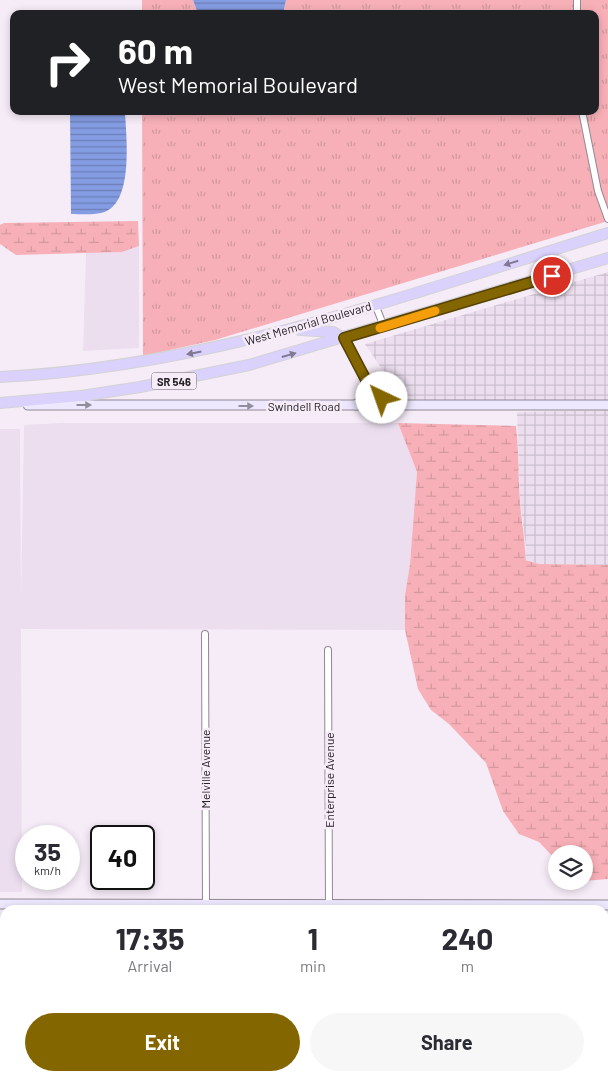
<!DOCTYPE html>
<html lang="en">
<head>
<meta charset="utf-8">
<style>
  body { margin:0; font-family:Barlow,sans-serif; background:#f7f7f7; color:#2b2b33; height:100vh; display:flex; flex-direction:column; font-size:19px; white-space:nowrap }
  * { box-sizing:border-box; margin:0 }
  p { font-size:16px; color:#7c7c81 }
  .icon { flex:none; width:28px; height:28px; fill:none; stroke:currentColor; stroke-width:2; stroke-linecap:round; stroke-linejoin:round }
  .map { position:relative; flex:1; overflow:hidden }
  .panel { position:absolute; left:0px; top:905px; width:609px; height:176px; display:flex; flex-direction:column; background:#fff; border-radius:15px 15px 0 0; box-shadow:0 2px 8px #0003 }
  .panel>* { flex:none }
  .hud { position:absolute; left:10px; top:10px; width:589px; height:105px; border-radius:10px; box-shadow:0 2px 8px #0003; background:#202124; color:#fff; overflow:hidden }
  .fabs { position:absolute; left:548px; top:845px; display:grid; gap:10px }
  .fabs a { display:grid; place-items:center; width:45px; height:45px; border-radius:50%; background:#fff; box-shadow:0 2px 8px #0003; font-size:25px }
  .speed { position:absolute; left:15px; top:825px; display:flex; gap:10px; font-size:25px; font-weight:700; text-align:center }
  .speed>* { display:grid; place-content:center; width:65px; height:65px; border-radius:50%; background:#fff; box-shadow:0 2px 8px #0003; line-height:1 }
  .speed small { font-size:12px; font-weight:400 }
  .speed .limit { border:2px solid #111; border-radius:8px; background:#fff; color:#111 }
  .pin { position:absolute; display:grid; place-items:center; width:42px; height:42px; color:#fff; margin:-21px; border:2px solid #fff; border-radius:50%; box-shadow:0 1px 5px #0007 }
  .me { position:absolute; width:55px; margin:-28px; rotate:318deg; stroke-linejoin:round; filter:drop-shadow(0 0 4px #0008) }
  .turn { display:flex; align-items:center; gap:18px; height:105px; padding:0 25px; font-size:22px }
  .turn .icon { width:65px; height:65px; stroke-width:2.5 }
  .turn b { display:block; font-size:35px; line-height:42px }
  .eta { display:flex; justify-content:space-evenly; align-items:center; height:85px; text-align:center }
  .eta b { font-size:30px; font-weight:700; line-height:35px }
  .cta { display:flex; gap:10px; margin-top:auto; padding:10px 25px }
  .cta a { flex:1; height:58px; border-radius:30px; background:#846600; color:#fff; font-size:20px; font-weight:700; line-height:58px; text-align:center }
  .cta a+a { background:#f7f7f7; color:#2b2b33 }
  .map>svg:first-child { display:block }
  .built { fill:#ecdeef }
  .industrial { fill:url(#industrial-grid) }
  .grass { fill:url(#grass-tufts) }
  .wetland { fill:url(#wetland-marsh) }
  .garden { fill:#f8b0b8 }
  .water { fill:url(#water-rules) }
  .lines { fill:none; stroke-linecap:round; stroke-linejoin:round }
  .street-casing { stroke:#908892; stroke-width:8 }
  .secondary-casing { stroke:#908892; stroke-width:11 }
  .primary-casing { stroke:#d3d3d3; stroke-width:12 }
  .street { stroke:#fff; stroke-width:6 }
  .secondary { stroke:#ede8fe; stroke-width:9 }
  .primary { stroke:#dbd1fd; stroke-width:10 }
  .oneway { fill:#807991 }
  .oneway2 { fill:#938e9c }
  .route-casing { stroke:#564200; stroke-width:12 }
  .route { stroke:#846600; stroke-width:9 }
  .slow { stroke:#f59e0b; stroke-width:9 }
  .labels { text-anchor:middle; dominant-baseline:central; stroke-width:5; stroke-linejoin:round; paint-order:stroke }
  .shield { fill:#f6ecf8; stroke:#645e64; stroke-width:1 }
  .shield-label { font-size:11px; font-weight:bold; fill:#252125 }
  .street-label { font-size:12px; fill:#252125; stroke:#f6ecf8 }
</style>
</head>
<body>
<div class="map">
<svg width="608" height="1081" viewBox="0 0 608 1081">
  <defs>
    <pattern id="industrial-grid" width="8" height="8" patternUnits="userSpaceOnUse" patternTransform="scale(1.25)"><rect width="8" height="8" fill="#ecdeef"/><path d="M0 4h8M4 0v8" fill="none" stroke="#cabecd"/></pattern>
    <pattern id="grass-tufts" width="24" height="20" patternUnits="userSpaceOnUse" patternTransform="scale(1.25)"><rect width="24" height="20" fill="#f8b0b8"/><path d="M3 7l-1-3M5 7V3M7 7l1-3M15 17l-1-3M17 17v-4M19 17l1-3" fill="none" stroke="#d4979e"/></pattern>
    <pattern id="wetland-marsh" width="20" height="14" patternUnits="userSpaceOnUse" patternTransform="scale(1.25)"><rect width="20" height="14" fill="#f8b0b8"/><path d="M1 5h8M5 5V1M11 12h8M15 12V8" fill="none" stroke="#d4979e"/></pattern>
    <pattern id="water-rules" width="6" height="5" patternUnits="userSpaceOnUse" patternTransform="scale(1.25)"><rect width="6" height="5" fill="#849ce2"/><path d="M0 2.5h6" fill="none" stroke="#6c7fb7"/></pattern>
  </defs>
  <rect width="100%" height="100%" fill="#f6ecf8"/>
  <g class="built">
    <path d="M 139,246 L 139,348 L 83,351 L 86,253 L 122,252 Z"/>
    <path d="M 61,423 L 398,423 L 417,472 L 410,564 L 405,595 L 405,630 L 21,629 L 22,892 L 0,892 L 0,429 L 20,429 L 21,600 L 24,425 Z"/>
  </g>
  <g class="industrial">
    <path d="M 608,272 L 608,401 L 398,401 L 395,399 L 394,387 L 365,344 Z"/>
    <path d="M 608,410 L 608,565 L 539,564 L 525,560 L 526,547 L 520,501 L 517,412 Z"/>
  </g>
  <g class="grass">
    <path d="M 142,0 L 193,0 L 198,14 L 142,14 Z"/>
    <path d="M 286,0 L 608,0 L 608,221 L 215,340 L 143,356 L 142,111 L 595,111 L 595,14 L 283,14 Z"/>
  </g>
  <g class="wetland">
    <path d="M 138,221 L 139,246 L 122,252 L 16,255 L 0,244 L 0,225 L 4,223 Z"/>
    <path d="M 398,423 L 516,426 C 519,451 518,475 520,501 C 521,521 526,540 525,560 L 539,564 L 608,565 L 608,879 L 584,881 L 584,854 L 556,854 L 556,860 L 539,842 L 519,834 L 503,811 L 486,763 L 449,724 L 431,710 L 418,689 L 405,630 L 405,595 L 410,564 L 417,472 Z"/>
  </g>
  <g class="garden">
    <path d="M 445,111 L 459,111 L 460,128 L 447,129 Z"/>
    <path d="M 464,111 L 478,111 L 479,126 L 465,128 Z"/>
    <path d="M 484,111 L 498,111 L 499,124 L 485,126 Z"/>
    <path d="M 504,111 L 518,111 L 519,123 L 505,124 Z"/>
  </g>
  <g class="water">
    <path d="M 193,0 L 286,0 L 283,14 L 198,14 Z"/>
    <path d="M 70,111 L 125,111 C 126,136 135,206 101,213 C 92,215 80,214 71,214 Z"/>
  </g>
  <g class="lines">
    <g class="street-casing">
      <g id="street">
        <path d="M 577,14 L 577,0"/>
        <path d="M 582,111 L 598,191 L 608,219"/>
        <path d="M 375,304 L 384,327"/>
        <path d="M 205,634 L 206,904"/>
        <path d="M 328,650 L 329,910"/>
        <path d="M 84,1076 L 84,1081"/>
        <path d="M 207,1076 L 207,1081"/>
        <path d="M 328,1076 L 328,1081"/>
      </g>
    </g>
    <g class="secondary-casing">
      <g id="secondary">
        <path d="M 345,339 C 358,365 367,390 394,404"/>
        <path d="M 28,405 L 608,405"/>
        <path d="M 356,405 L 367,396 L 366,381"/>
        <path d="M 0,904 L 608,905"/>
      </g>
    </g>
    <g class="primary-casing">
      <g id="primary">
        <path d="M 300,330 L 333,332 L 345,339"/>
        <path d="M 0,377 C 211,367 408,294 608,233"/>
        <path d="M 0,403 L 81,396 L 140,387 L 249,365 L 608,258"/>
      </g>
    </g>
    <use href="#street" class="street"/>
    <use href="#secondary" class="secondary"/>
    <use href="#primary" class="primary"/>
  </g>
  <defs><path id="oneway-solid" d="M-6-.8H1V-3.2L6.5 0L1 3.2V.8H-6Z" transform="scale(1.25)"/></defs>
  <g class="oneway">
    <use href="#oneway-solid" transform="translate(511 263) rotate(163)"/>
    <use href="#oneway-solid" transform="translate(194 353) rotate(169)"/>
    <use href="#oneway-solid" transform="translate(289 355) rotate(-16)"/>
  </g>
  <g class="oneway2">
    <use href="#oneway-solid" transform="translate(84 405)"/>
    <use href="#oneway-solid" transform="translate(246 406)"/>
  </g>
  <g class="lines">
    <g class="route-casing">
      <path id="route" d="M 382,398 L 366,380 L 344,338 L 552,276"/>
    </g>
    <use href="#route" class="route"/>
    <path class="slow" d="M 380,328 L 435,311"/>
  </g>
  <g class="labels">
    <rect class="shield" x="151.5" y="372.5" width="45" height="17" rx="4"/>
    <g class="shield-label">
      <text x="174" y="381">SR 546</text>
    </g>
    <g class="street-label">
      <text transform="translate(308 323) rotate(-16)">West Memorial Boulevard</text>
      <text x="304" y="406">Swindell Road</text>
      <text transform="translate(205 769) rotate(-90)">Melville Avenue</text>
      <text transform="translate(329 780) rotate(-90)">Enterprise Avenue</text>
    </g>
  </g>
</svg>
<div class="fabs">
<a><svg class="icon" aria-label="layers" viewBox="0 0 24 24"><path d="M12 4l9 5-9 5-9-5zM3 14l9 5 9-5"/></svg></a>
</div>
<div class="speed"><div>35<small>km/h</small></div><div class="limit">40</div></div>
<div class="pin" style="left:552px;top:276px;background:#d93025"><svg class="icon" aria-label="arrive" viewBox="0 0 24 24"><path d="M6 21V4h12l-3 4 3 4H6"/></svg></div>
<svg class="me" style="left:382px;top:398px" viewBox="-20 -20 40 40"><circle r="19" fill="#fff"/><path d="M0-13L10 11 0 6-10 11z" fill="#846600"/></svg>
<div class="hud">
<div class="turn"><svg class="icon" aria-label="right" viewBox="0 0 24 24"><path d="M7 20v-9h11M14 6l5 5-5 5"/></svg><div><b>60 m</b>West Memorial Boulevard</div></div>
</div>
<section class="panel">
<div class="eta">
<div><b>17:35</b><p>Arrival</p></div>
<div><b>1</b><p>min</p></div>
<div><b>240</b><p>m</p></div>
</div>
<div class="cta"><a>Exit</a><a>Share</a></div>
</section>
</div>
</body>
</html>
